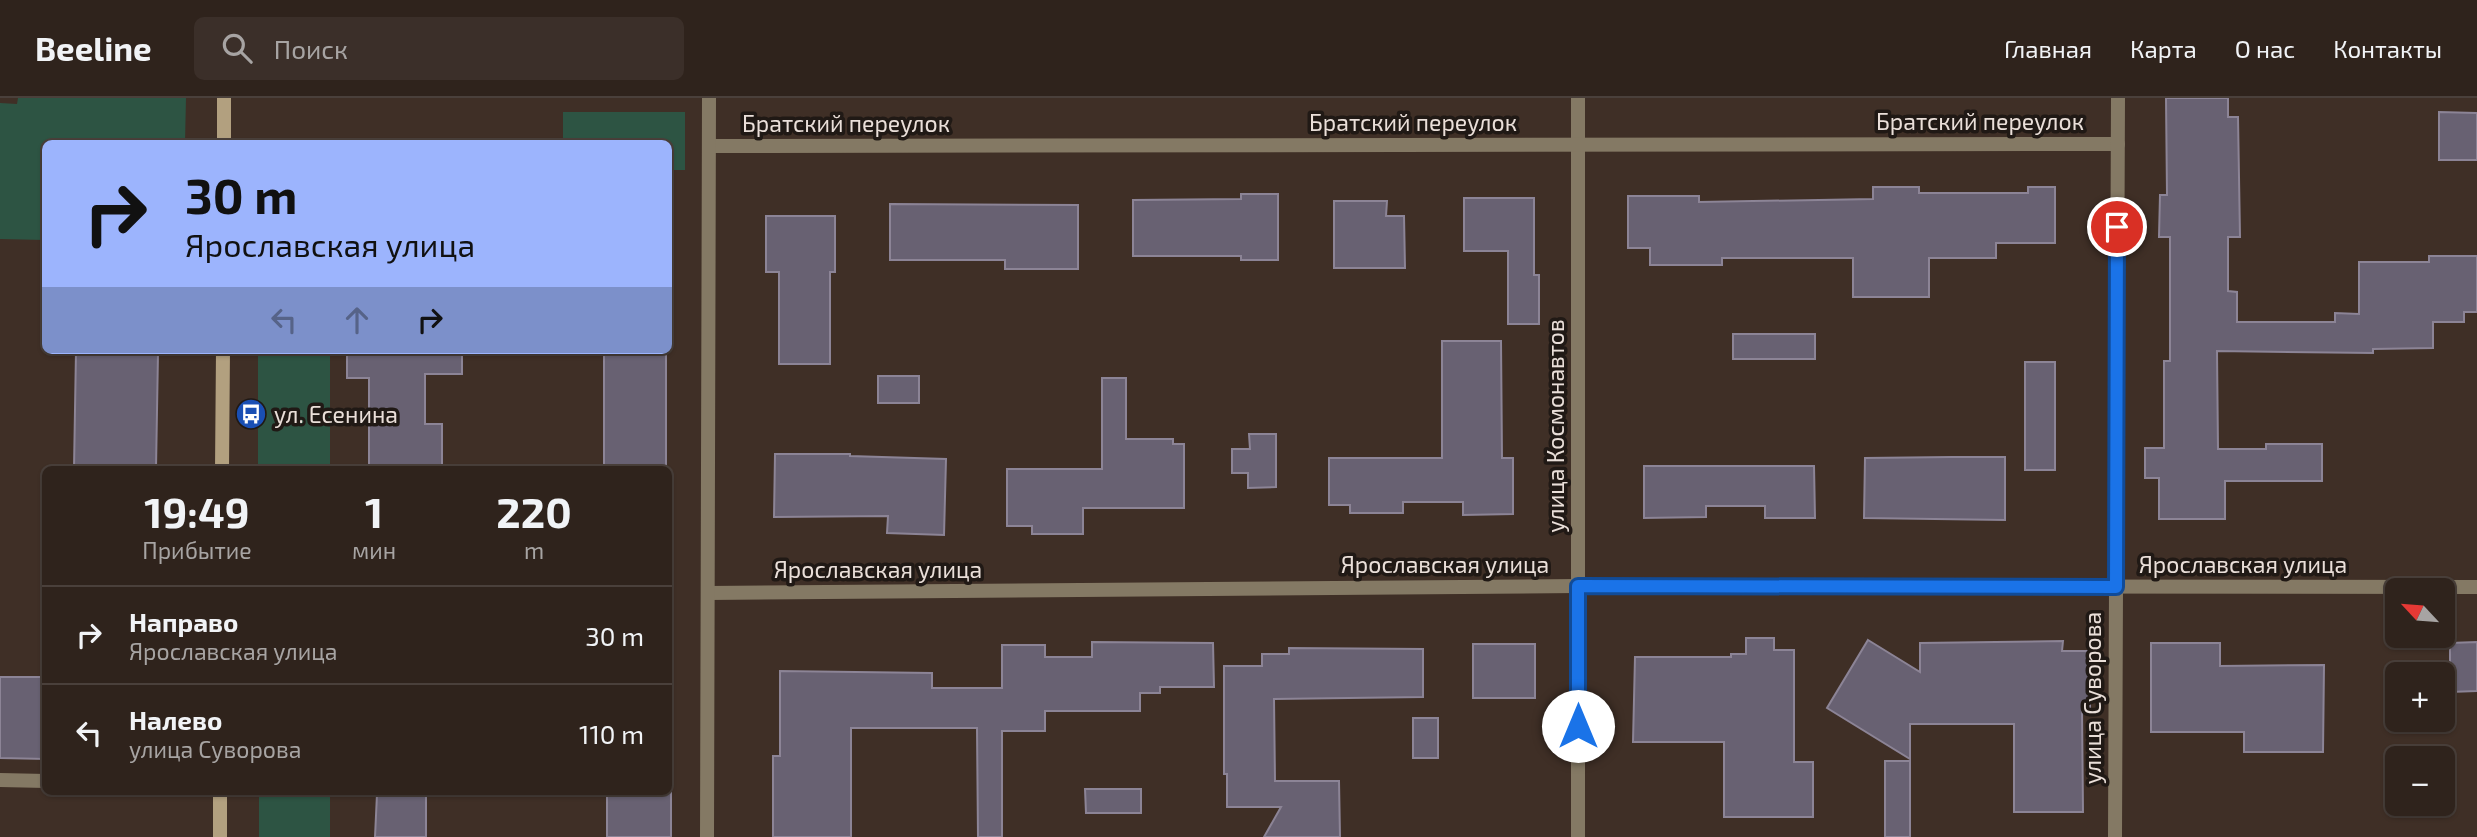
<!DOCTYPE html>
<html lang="ru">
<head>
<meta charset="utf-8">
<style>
  body { margin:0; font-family:"Exo 2",sans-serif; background:#3b2f29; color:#f1f3f6; height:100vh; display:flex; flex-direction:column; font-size:26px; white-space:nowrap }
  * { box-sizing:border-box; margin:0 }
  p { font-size:23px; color:#a7a4a3 }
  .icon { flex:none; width:38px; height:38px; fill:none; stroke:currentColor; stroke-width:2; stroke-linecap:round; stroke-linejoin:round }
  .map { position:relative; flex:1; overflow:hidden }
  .details { position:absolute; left:42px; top:368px; width:630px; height:329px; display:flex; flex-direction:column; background:#2f231c; border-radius:10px; box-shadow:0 2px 5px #0004,0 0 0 2px #4a403b }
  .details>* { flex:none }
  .guide { position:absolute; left:42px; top:42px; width:630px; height:214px; border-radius:10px; box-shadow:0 2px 5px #0004,0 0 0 2px #4a403b; background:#9cb4fd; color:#111; overflow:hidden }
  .needle { width:46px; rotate:296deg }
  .fabs { position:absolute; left:2385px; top:480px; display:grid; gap:14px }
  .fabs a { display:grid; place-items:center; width:70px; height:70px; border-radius:10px; background:#2f231c; box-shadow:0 2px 5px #0004,0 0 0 2px #4a403b; font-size:35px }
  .pin { position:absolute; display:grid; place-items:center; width:60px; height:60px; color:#fff; margin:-30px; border:4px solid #fff; border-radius:50%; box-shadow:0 2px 7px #0007 }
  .me { position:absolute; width:77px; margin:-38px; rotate:0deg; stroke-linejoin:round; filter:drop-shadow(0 0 5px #0008) }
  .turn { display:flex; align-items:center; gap:24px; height:147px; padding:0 28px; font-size:32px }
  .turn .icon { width:91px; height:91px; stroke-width:2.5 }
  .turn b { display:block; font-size:49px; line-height:60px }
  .lanes { display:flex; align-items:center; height:66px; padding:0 28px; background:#0003; justify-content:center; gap:35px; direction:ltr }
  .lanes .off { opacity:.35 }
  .eta { display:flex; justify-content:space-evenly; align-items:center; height:119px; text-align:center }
  .eta b { font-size:42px; font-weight:700; line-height:49px }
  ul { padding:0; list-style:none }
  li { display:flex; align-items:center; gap:21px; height:98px; padding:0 28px; border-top:2px solid #4a403b }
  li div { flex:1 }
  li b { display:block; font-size:26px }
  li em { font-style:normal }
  header { display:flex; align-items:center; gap:42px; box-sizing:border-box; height:98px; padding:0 35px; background:#2f231c; border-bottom:2px solid #4a403b }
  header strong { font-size:33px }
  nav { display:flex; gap:38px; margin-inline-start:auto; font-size:24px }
  .search { width:490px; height:63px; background:#3b2f29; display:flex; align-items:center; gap:18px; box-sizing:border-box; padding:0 24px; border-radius:10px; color:#a7a4a3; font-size:26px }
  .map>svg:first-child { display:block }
  .green { fill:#2d5443 }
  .building { fill:#686172; stroke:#8c8496; stroke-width:2 }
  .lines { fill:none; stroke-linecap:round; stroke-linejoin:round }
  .lane { stroke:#847964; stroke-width:14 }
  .street { stroke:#847964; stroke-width:14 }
  .secondary { stroke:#b2a07f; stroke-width:14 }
  .route-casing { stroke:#114b97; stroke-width:18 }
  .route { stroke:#1a73e8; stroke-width:12 }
  .labels { text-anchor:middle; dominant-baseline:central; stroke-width:7; stroke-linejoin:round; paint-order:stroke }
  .street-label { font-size:23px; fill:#eadfd9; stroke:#201915 }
  .poi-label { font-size:23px; fill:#eadfd9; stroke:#201915; text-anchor:start }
</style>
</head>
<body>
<header>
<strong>Beeline</strong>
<div class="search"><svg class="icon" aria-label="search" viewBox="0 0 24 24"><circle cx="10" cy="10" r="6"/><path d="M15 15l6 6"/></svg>Поиск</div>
<nav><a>Главная</a><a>Карта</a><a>О нас</a><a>Контакты</a></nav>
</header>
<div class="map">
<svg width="2477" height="739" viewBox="0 0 2477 739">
  <rect width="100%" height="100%" fill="#3f2f26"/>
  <g class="green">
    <path d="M 18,0 L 186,0 L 185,45 L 46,46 L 45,142 L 0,141 L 0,5 L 17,6 Z"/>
    <path d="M 563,14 L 685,14 L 685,72 L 669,72 L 668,46 L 563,45 Z"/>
    <rect x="258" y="252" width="72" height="119"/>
    <rect x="259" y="693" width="71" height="46"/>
  </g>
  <g class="building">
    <path d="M 2166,0 L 2228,0 L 2228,19 L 2238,19 L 2240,139 L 2228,139 L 2228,193 L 2237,194 L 2237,224 L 2335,224 L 2335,215 L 2359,216 L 2359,164 L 2429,164 L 2429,158 L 2477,158 L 2477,214 L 2464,214 L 2464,224 L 2433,224 L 2433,250 L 2373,251 L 2373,255 L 2217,253 L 2218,351 L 2266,351 L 2266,346 L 2322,346 L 2322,383 L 2225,383 L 2225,421 L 2159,421 L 2159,380 L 2145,380 L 2145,350 L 2164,350 L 2164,263 L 2170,263 L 2170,139 L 2159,139 L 2160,97 L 2167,97 Z"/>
    <path d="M 2439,14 L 2477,15 L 2477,62 L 2439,62 Z"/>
    <path d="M 1873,89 L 1919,89 L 1919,95 L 2028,95 L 2028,89 L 2055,89 L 2055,145 L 1996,145 L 1996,160 L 1929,160 L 1929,199 L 1853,199 L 1853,160 L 1722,160 L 1722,167 L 1650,167 L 1650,150 L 1628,150 L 1628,98 L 1699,98 L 1699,104 L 1873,101 Z"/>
    <path d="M 1241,96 L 1278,96 L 1278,162 L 1241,162 L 1241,158 L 1133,158 L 1133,102 L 1241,101 Z"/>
    <path d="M 1464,100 L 1534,100 L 1534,177 L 1539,177 L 1539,226 L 1508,226 L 1508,153 L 1464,153 Z"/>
    <path d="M 1334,103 L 1387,103 L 1386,118 L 1404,118 L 1405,170 L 1334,170 Z"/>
    <path d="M 890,106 L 1078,107 L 1078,171 L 1005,171 L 1005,162 L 890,162 Z"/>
    <path d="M 766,118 L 835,118 L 835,174 L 830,174 L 830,266 L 779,266 L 779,174 L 766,174 Z"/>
    <rect x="1733" y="236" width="82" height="25"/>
    <path d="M 1442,243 L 1501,243 L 1502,360 L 1513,360 L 1513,416 L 1463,417 L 1463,404 L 1403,404 L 1403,415 L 1350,415 L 1350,407 L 1329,407 L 1329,360 L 1442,360 Z"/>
    <path d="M 347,252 L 462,252 L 462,276 L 425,276 L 425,326 L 442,326 L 442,371 L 369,371 L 369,280 L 347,280 Z"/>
    <rect x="604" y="252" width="62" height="119"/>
    <path d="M 76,253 L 158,255 L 156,371 L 74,371 Z"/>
    <rect x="2025" y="264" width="30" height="108"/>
    <rect x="878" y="278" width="41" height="27"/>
    <path d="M 1102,280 L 1126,280 L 1126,341 L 1173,341 L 1173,346 L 1184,346 L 1184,410 L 1083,410 L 1083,436 L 1032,436 L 1032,428 L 1007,428 L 1007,371 L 1102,371 Z"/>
    <path d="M 1249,336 L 1276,336 L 1276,389 L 1248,390 L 1248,375 L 1232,375 L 1232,351 L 1250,351 Z"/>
    <path d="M 775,356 L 850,356 L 850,358 L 946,361 L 944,437 L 887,435 L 888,418 L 774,419 Z"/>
    <path d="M 1951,359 L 2005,359 L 2005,422 L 1864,420 L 1865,360 Z"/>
    <path d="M 1644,368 L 1814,368 L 1815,420 L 1765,420 L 1765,408 L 1706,408 L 1706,419 L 1644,420 Z"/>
    <path d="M 1746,540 L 1774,540 L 1774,552 L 1794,552 L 1794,664 L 1813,664 L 1813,719 L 1724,719 L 1724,644 L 1633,644 L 1635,559 L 1731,559 L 1731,556 L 1746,556 Z"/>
    <path d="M 1868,542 L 1920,574 L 1920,545 L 2063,543 L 2062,553 L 2090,553 L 2090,611 L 2082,611 L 2083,714 L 2014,714 L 2014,626 L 1910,626 L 1910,661 L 1827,610 Z"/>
    <path d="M 1092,544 L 1213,545 L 1214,589 L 1160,589 L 1160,595 L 1140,595 L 1140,613 L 1045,613 L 1045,633 L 1002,633 L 1002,739 L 978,739 L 977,630 L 851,630 L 851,739 L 773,739 L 773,658 L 780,658 L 780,573 L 932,575 L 932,590 L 1002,590 L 1002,547 L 1045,547 L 1045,559 L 1092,559 Z"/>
    <path d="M 2477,544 L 2477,593 L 2450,594 L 2450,545 Z"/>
    <path d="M 2151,545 L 2220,545 L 2220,568 L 2324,567 L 2323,654 L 2244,654 L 2244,634 L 2151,634 Z"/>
    <rect x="1473" y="546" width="62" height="54"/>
    <path d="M 1289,550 L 1423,551 L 1423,599 L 1274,601 L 1275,683 L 1339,683 L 1340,739 L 1264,739 L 1281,709 L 1227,709 L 1227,676 L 1224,676 L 1224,568 L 1262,568 L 1262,556 L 1289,556 Z"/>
    <path d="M 0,579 L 46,579 L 46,661 L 0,660 Z"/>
    <rect x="1413" y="620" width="25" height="40"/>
    <rect x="1885" y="663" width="25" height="76"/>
    <path d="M 1085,691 L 1141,691 L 1141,715 L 1086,715 Z"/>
    <rect x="607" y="693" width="64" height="46"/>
    <path d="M 377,696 L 426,696 L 426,739 L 375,739 Z"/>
  </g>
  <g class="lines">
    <path class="lane" d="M 0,682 L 46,683"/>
    <g class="street">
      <path d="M 1578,0 L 1578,739"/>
      <path d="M 709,48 L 2118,46"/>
      <path d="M 708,495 L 1578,488 L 2477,489"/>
      <path d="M 707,739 L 709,0"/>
      <path d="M 2115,739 L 2118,0"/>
    </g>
    <g class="secondary">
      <path d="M 224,46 L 224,0"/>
      <path d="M 222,371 L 223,252"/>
      <path d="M 220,739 L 220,693"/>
    </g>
  </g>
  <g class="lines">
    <g class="route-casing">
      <path id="route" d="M 1578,628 L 1578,488 L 2116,489 L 2117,129"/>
    </g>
    <use href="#route" class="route"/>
  </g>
  <defs>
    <g id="bus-disc" transform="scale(1.575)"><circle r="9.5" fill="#1a4fb4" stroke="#201915"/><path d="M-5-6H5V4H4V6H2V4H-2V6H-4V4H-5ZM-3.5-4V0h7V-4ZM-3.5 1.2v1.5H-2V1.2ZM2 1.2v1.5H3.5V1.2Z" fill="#fff"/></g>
  </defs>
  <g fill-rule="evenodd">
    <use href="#bus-disc" x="251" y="316"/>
  </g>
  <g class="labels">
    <g class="street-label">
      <text x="1980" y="23">Братский переулок</text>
      <text x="1413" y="24">Братский переулок</text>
      <text x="846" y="25">Братский переулок</text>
      <text transform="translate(1555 328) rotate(-90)">улица Космонавтов</text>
      <text x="1445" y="466">Ярославская улица</text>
      <text x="2243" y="466">Ярославская улица</text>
      <text x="878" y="471">Ярославская улица</text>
      <text transform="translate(2092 600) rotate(-90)">улица Суворова</text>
    </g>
    <g class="poi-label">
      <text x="274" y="316">ул. Есенина</text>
    </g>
  </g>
</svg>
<div class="fabs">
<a><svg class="needle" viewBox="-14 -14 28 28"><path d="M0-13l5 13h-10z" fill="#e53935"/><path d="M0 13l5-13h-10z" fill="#a7a4a3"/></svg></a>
<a>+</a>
<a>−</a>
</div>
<div class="pin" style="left:2117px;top:129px;background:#d93025"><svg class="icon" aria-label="arrive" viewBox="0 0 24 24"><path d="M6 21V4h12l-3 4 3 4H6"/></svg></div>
<svg class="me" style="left:1578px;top:628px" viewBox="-20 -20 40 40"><circle r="19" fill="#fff"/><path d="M0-13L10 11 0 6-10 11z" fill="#1a73e8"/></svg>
<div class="guide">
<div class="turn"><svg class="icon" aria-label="right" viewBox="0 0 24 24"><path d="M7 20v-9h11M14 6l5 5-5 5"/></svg><div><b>30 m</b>Ярославская улица</div></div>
<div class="lanes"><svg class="icon off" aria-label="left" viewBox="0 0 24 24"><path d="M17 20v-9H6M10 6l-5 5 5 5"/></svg><svg class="icon off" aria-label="ahead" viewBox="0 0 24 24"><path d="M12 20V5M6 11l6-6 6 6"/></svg><svg class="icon" aria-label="right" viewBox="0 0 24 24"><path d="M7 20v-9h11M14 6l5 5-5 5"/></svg></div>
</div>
<section class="details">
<div class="eta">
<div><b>19:49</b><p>Прибытие</p></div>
<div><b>1</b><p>мин</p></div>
<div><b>220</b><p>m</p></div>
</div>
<ul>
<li><svg class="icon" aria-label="right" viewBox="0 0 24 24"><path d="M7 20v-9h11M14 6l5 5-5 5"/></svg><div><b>Направо</b><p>Ярославская улица</p></div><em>30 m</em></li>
<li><svg class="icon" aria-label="left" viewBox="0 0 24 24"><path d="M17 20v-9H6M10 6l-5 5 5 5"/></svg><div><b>Налево</b><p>улица Суворова</p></div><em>110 m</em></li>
</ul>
</section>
</div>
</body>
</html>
